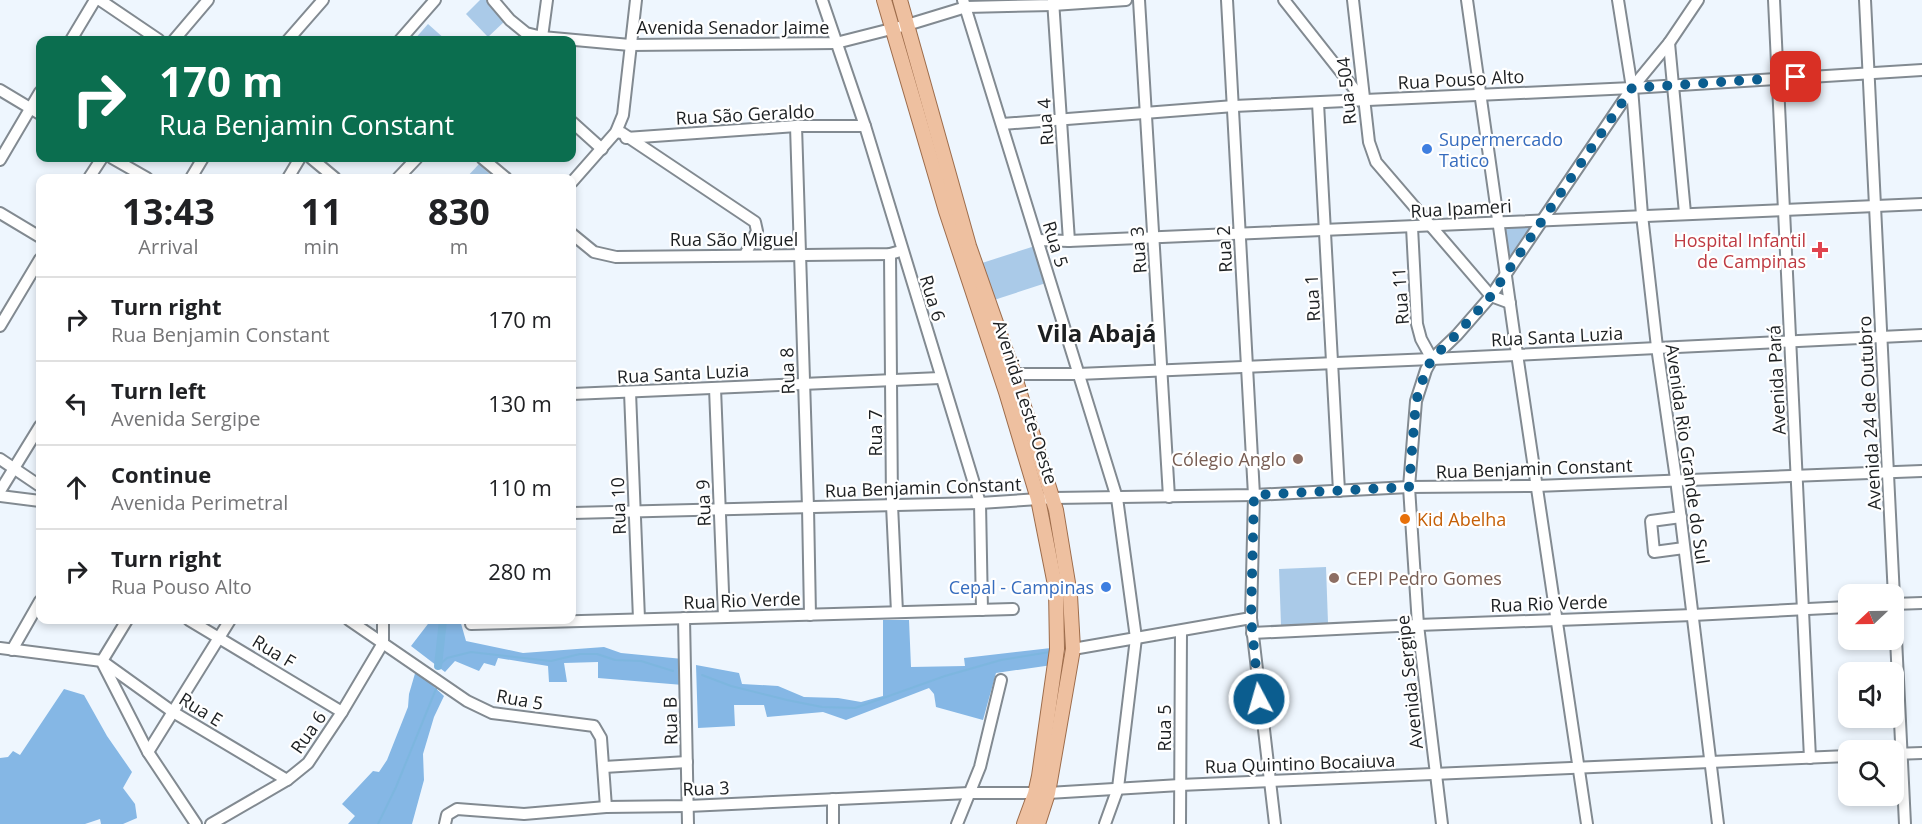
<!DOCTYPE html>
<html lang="en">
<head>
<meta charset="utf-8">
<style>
  body { margin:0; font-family:"Open Sans",sans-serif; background:#f6f6f6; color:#202124; height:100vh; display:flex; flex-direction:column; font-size:22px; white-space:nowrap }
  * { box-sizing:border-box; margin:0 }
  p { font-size:20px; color:#757577 }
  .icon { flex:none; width:33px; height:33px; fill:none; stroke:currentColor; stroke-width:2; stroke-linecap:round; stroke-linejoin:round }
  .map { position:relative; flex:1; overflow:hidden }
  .panel { position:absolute; left:36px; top:174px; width:540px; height:450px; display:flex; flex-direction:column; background:#fff; border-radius:12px; box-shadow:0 3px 9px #0003 }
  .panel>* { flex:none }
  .banner { position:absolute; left:36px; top:36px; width:540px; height:126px; border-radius:12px; box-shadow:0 3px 9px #0003; background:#0b6e4f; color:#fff; overflow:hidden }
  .needle { width:39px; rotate:248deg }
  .controls { position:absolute; left:1838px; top:584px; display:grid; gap:12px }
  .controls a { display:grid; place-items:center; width:66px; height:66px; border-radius:12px; background:#fff; box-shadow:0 3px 9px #0003; font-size:30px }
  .pin { position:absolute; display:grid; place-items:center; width:51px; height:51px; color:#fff; margin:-26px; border-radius:12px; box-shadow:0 3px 9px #0006 }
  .me { position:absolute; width:66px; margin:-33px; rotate:354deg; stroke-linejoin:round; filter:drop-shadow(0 0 4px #0008) }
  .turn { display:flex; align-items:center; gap:21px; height:126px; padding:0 24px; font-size:27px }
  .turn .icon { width:78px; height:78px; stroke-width:2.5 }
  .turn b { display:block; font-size:42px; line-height:51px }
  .eta { display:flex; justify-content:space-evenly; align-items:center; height:102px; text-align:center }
  .eta b { font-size:36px; font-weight:700; line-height:42px }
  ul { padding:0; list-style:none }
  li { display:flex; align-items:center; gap:18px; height:84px; padding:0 24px; border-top:2px solid #e0e0e0 }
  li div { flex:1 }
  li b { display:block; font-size:22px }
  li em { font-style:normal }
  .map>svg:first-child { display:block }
  .green { fill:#aacae8 }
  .forest { fill:#85b7e5 }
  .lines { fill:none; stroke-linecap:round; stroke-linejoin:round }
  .stream { stroke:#7db6df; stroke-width:2 }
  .canal { stroke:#7db6df; stroke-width:8 }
  .minor-casing { stroke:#828a91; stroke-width:14 }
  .major-casing { stroke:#9d6c4b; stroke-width:16 }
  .minor { stroke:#fff; stroke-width:10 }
  .major { stroke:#eec0a0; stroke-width:14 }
  .route { stroke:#0b5d8f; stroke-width:10; stroke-dasharray:0 18 }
  .shop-dot { fill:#3f7fe0; stroke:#fff; stroke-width:2 }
  .health-dot { fill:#e0444e; stroke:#fff; stroke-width:2 }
  .education-dot { fill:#8d6e63; stroke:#fff; stroke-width:2 }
  .food-dot { fill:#e8710a; stroke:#fff; stroke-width:2 }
  .labels { text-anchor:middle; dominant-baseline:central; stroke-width:4.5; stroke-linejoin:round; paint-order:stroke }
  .street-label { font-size:18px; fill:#1c1f21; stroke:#fff }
  .shop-label { font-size:18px; fill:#366cbe; stroke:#fff; text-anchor:start }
  .health-label { font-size:18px; fill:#be3a42; stroke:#fff; text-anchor:end }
  .education-label { font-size:18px; fill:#785e54; stroke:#fff; text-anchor:end }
  .food-label { font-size:18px; fill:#c56008; stroke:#fff; text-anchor:start }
  .district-label { font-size:24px; font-weight:bold; fill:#1c1f21; stroke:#fff }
</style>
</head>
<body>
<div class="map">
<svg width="1922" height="824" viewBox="0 0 1922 824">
  <rect width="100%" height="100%" fill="#eef6fe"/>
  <g class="green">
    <path d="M 480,0 L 486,0 L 506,20 L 488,37 L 466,14 Z"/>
    <path d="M 428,24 L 446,40 L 414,40 Z"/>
    <path d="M 479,164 L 494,178 L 466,178 Z"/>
    <path d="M 1533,226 L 1511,260 L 1503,227 Z"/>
    <path d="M 1035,246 L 1046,283 L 994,300 L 982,263 Z"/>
    <path d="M 1326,567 L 1328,623 L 1281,625 L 1279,569 Z"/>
  </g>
  <g class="forest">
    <path d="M 431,620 L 460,620 L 466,641 L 523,653 L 604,647 L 621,653 L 683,659 L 683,685 L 598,678 L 598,662 L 564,663 L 567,682 L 549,682 L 548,666 L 498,658 L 495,666 L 484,663 L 479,671 L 455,661 L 445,672 L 411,646 Z"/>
    <path d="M 883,620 L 909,620 L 911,667 L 965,666 L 964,658 L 1051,648 L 1052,665 L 996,673 L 983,720 L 936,707 L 934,694 L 929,688 L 846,720 L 823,712 L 767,717 L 764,705 L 734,705 L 735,726 L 698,728 L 696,665 L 739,673 L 742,684 L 778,686 L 804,697 L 838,698 L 861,702 L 883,696 Z"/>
    <path d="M 416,670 L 444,696 L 434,717 L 423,754 L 424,780 L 412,824 L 348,824 L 355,816 L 342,804 L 373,771 L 379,772 L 387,760 L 408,707 L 409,694 Z"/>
    <path d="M 64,689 L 84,695 L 107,736 L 132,772 L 123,788 L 135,804 L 137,818 L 123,824 L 101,824 L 100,819 L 85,824 L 0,824 L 0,758 L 8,757 L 13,751 L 20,755 Z"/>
  </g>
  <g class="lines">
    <g class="stream">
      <path d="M 438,666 L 447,658 L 471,652 L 551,661 L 580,654 L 597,654 L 615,660 L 641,661 L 673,671"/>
      <path d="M 702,675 L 731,686 L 787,700 L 822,707 L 855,708 L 945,676 L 1001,660 L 1050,652"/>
      <path d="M 378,824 L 396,787 L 436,689"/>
    </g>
    <path class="canal" d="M 438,666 L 443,620"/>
    <g class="minor-casing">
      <g id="minor">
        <path d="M 100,0 L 159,40"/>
        <path d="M 493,0 L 510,20 L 526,33 L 542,37 L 630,45 L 836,43 L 907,25 L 966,7 L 1053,5 L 1126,0"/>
        <path d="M 822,0 L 865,126 L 980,503 L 982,610"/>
        <path d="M 963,0 L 1117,498 L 1136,638 L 1118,788 L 1105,824"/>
        <path d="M 1053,0 L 1069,241"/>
        <path d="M 1139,0 L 1169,497"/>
        <path d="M 1227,0 L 1254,495 L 1251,618 L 1275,824"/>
        <path d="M 1284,0 L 1363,100"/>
        <path d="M 1353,0 L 1369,142 L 1376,162 L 1491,296 L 1510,303"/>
        <path d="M 1467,0 L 1517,354 L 1587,824"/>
        <path d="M 1618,0 L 1632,88 L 1642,215 L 1657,347 L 1676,479 L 1718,824"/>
        <path d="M 1774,0 L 1810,758"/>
        <path d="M 1865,0 L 1905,824"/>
        <path d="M 542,37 L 547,0"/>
        <path d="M 71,40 L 95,0"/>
        <path d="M 174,40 L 208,0"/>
        <path d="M 288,40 L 323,0"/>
        <path d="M 400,40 L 435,0"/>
        <path d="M 1669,43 L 1685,213"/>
        <path d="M 0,90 L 40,114"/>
        <path d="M 1318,103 L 1339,491"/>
        <path d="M 572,122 L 602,149"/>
        <path d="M 1002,124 L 1234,106 L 1632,88 L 1922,70"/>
        <path d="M 796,126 L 808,507 L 810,615"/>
        <path d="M 616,132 L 622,133 L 755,222 L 757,231 L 745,255"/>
        <path d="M 626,138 L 796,126 L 865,126"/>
        <path d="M 112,158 L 147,178"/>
        <path d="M 311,158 L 335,178"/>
        <path d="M 482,158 L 506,178"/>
        <path d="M 0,160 L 40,92"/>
        <path d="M 89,178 L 102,158"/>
        <path d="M 191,178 L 203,158"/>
        <path d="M 288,178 L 300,158"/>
        <path d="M 398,178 L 417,158"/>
        <path d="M 572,182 L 616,132 L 623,115 L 636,0"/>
        <path d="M 0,213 L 40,237"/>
        <path d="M 1412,227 L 1417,324 L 1421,339 L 1432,359"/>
        <path d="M 572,234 L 594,252 L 616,257 L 890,254 L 897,252"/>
        <path d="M 1038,240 L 1069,241 L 1922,204"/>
        <path d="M 890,254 L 892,505 L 897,612"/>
        <path d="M 0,326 L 40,259"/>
        <path d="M 1014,374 L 1078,374 L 1432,359 L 1922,335"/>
        <path d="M 715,388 L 724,617"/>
        <path d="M 630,392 L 639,619"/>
        <path d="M 572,394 L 940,378"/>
        <path d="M 0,459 L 40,486"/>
        <path d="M 0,491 L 40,426"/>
        <path d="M 0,496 L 40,501"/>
        <path d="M 572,513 L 980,503 L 1054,498 L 1254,495 L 1409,487 L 1536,486 L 1922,471"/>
        <path d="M 1681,517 L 1651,521 L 1654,552 L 1684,548"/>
        <path d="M 1893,604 L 1922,603"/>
        <path d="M 684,618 L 688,824"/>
        <path d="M 189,620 L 342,712"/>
        <path d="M 349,620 L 467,701 L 492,713 L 594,726 L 601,738 L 606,807"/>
        <path d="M 471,624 L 1013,609"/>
        <path d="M 1252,633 L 1418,625 L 1693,615 L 1848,607"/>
        <path d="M 0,648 L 102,661"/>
        <path d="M 1073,649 L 1251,618"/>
        <path d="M 12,650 L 40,601"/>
        <path d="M 102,661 L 173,712 L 287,780"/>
        <path d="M 102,661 L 127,620"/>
        <path d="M 103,664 L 148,752 L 196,824"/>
        <path d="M 148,752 L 230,620"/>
        <path d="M 1893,754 L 1922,753"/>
        <path d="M 604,767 L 687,762"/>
        <path d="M 833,799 L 833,824"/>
        <path d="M 211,824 L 287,780 L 308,763 L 342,712 L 383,643 L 383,620"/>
        <path d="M 445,824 L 447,815 L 457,809 L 524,814 L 606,807 L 688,806 L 969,793 L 1048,793 L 1180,785 L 1848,756"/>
        <path d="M 957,824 L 980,767 L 1001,680"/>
        <path d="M 1180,824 L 1181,632"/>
        <path d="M 1442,824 L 1418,625 L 1409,487 L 1416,401 L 1426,370 L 1432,359 L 1457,335 L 1491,296 L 1632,88 L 1669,43 L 1698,0"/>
      </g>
    </g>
    <g class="major-casing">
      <g id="major">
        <path d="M 884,0 L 946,211 L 1006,392 L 1038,499 L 1056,590 L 1057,649 L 1039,776 L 1035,794 L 1024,824"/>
        <path d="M 900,0 L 969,246 L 1014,374 L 1056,510 L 1070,595 L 1073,649 L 1048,793 L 1038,824"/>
      </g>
    </g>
    <use href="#minor" class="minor"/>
    <use href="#major" class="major"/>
  </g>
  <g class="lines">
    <path class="route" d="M 1259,699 L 1251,618 L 1254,495 L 1409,487 L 1416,401 L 1426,370 L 1432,359 L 1457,334 L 1491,296 L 1632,88 L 1796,77"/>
  </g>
  <g class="shop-dot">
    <circle cx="1427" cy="149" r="6"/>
    <circle cx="1106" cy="587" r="6"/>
  </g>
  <path class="health-dot" d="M1817 241h6v6h6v6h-6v6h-6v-6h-6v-6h6z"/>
  <g class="education-dot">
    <circle cx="1298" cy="459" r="6"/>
    <circle cx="1334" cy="578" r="6"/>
  </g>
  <circle class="food-dot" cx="1405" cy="519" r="6"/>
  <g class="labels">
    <g class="street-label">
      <text x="733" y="27">Avenida Senador Jaime</text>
      <text transform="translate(1461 79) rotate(-3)">Rua Pouso Alto</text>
      <text transform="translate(1346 91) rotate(-96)">Rua 504</text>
      <text transform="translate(745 114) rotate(-3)">Rua São Geraldo</text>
      <text transform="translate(1045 122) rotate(-94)">Rua 4</text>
      <text transform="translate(1461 208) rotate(-3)">Rua Ipameri</text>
      <text x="734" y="239">Rua São Miguel</text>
      <text transform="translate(1056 244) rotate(73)">Rua 5</text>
      <text transform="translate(1224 249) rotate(-93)">Rua 2</text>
      <text transform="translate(1138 250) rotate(-94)">Rua 3</text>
      <text transform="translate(1400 296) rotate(-94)">Rua 11</text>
      <text transform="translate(933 298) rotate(73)">Rua 6</text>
      <text transform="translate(1312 298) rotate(-93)">Rua 1</text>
      <text transform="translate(1557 336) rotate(-3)">Rua Santa Luzia</text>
      <text transform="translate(787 371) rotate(-92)">Rua 8</text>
      <text transform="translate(683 373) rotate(-3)">Rua Santa Luzia</text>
      <text transform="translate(1776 380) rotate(-93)">Avenida Pará</text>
      <text transform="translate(1026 402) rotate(72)">Avenida Leste-Oeste</text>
      <text transform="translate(1869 413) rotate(-93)">Avenida 24 de Outubro</text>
      <text transform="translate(875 433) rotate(-90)">Rua 7</text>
      <text transform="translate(1688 454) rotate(82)">Avenida Rio Grande do Sul</text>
      <text transform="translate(1534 468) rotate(-2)">Rua Benjamin Constant</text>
      <text transform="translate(923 487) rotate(-2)">Rua Benjamin Constant</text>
      <text transform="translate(703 503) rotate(-92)">Rua 9</text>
      <text transform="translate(618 506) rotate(-92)">Rua 10</text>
      <text transform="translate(742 600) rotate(-2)">Rua Rio Verde</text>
      <text transform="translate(1549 603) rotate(-2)">Rua Rio Verde</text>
      <text transform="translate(274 651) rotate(31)">Rua F</text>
      <text transform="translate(1409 682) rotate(-96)">Avenida Sergipe</text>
      <text transform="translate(520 699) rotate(10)">Rua 5</text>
      <text transform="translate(201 709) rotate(32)">Rua E</text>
      <text transform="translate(670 721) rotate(-91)">Rua B</text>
      <text transform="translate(1164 728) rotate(-90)">Rua 5</text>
      <text transform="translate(308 732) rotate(-55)">Rua 6</text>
      <text transform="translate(1300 763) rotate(-2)">Rua Quintino Bocaiuva</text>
      <text transform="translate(706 788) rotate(-2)">Rua 3</text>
    </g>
    <g class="shop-label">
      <text x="1439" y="139">Supermercado<tspan x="1439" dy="21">Tatico</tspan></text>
      <text x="1094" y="587" text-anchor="end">Cepal - Campinas</text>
    </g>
    <g class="health-label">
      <text x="1806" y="240">Hospital Infantil<tspan x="1806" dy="21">de Campinas</tspan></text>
    </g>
    <g class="education-label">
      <text x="1286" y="459">Cólegio Anglo</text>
      <text x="1346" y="578" text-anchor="start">CEPI Pedro Gomes</text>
    </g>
    <g class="food-label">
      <text x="1417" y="519">Kid Abelha</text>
    </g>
    <g class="district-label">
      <text x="1097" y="332">Vila Abajá</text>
    </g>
  </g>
</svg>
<div class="controls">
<a><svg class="needle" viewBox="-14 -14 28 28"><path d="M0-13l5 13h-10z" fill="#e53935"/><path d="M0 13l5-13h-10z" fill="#757577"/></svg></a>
<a><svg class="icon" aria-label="sound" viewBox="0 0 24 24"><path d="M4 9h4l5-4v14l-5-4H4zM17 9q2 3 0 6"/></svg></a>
<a><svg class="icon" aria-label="search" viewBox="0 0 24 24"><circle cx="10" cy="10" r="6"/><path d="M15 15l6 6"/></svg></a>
</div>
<div class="pin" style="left:1796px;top:77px;background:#d93025"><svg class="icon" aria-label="arrive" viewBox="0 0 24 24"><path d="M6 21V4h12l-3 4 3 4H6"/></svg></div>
<svg class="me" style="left:1259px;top:699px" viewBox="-20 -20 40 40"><circle r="17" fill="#0b5d8f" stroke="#fff" stroke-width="3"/><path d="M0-11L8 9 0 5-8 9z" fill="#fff"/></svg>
<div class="banner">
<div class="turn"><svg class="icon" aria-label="right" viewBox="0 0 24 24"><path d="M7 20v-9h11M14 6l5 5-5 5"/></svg><div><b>170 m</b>Rua Benjamin Constant</div></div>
</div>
<section class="panel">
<div class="eta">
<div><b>13:43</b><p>Arrival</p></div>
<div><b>11</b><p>min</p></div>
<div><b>830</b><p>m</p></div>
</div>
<ul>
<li><svg class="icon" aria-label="right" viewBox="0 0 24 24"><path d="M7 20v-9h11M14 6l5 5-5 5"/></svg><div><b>Turn right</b><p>Rua Benjamin Constant</p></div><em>170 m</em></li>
<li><svg class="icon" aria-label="left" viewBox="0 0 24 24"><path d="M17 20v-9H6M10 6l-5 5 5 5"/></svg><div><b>Turn left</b><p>Avenida Sergipe</p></div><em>130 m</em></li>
<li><svg class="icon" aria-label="ahead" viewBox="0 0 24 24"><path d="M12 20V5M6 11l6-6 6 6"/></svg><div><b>Continue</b><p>Avenida Perimetral</p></div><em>110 m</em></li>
<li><svg class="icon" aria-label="right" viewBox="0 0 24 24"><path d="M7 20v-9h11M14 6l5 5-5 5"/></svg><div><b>Turn right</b><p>Rua Pouso Alto</p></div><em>280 m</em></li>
</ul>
</section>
</div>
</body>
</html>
